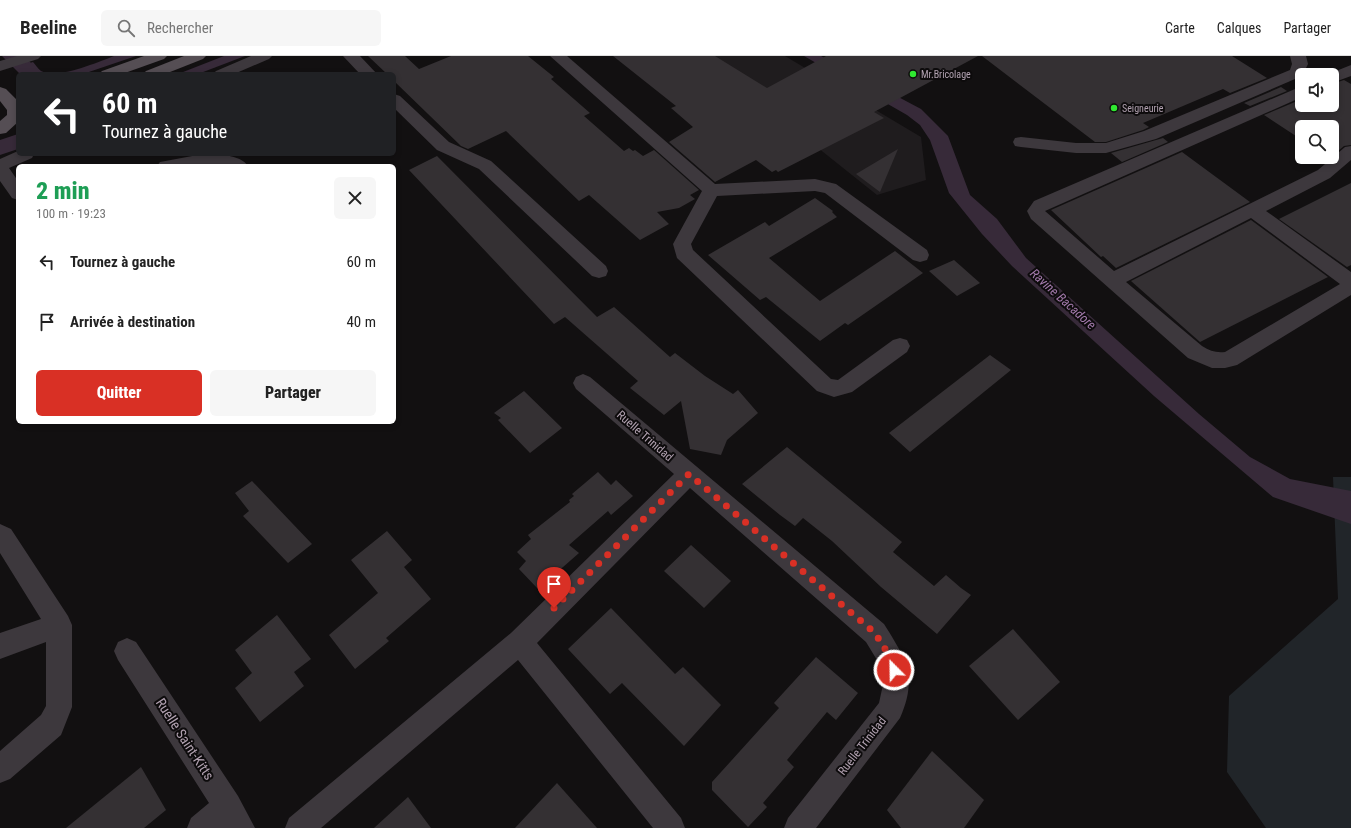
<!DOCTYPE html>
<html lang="fr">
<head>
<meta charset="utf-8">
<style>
  body { margin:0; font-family:"Roboto Condensed",sans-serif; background:#f6f6f6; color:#222; height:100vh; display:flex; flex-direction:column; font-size:15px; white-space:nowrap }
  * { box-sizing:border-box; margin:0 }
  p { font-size:13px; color:#767676 }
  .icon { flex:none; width:22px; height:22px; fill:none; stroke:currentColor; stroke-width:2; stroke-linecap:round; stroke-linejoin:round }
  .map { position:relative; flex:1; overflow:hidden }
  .panel { position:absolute; left:16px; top:108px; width:380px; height:260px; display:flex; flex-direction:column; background:#fff; border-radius:6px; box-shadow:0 2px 6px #0003 }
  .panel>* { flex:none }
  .top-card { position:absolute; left:16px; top:16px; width:380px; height:84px; border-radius:6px; box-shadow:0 2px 6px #0003; background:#202124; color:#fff; overflow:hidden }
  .controls { position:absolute; left:1295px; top:12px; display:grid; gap:8px }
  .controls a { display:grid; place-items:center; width:44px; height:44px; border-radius:6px; background:#fff; box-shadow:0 2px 6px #0003; font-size:20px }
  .pin { position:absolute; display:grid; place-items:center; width:34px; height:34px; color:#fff; margin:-41px -17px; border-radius:50% 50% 50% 0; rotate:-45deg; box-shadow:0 0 4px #0007 }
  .pin .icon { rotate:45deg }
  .me { position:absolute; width:44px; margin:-22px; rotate:337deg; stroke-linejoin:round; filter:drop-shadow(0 0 3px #0008) }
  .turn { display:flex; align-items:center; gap:14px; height:84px; padding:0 20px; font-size:18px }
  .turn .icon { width:52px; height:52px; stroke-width:2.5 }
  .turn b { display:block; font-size:28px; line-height:34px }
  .round { display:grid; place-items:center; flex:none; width:42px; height:42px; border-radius:6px; background:#f6f6f6 }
  .summary { display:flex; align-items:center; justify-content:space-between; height:68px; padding:0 20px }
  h1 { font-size:24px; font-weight:800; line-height:30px; color:#1e9e55 }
  .action { display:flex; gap:8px; margin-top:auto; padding:8px 20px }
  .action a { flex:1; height:46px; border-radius:6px; background:#d93025; color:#fff; font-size:16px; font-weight:800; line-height:46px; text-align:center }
  .action a+a { background:#f6f6f6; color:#222 }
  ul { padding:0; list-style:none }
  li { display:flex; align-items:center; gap:12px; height:60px; padding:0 20px }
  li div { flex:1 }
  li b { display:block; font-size:15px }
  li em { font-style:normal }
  header { display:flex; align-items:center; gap:24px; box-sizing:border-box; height:56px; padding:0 20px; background:#fff; border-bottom:1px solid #e0e0e0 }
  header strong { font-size:19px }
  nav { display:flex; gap:22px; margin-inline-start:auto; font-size:14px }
  .search { width:280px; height:36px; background:#f6f6f6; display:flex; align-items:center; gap:10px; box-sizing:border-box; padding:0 14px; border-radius:6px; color:#767676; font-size:15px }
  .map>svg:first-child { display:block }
  .built { fill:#1f1c1e }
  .green { fill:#212529 }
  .water { fill:#372a39 }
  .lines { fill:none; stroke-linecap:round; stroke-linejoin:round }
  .canal { fill:#372a39; fill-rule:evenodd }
  .building { fill:#343033 }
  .minor { fill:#3d383d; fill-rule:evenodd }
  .major { fill:#554e54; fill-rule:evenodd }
  .route { stroke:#d93025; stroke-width:7; stroke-dasharray:0 12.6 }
  .poi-dot { fill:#30e931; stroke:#0d0b0c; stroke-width:1.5 }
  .labels { text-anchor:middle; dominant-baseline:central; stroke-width:4; stroke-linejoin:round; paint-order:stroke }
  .far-poi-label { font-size:10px; fill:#b2a2b1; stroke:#0d0b0c; text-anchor:start }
  .street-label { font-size:12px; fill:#b2a2b1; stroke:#0d0b0c }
  .water-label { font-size:13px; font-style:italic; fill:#a37aac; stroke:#0d0b0c }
  .near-street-label { font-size:14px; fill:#b2a2b1; stroke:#0d0b0c }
</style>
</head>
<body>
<header>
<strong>Beeline</strong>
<div class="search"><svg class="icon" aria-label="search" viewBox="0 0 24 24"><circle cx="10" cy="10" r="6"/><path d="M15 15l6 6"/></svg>Rechercher</div>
<nav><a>Carte</a><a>Calques</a><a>Partager</a></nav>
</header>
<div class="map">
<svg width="1351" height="772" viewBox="0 0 1351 772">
  <rect width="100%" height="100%" fill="#121011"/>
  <path class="built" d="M 683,0 L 785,0 L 921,81 L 926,124 L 877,139 L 788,68 Z"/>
  <path class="green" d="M 1333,421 L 1351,421 L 1351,772 L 1266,772 L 1227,716 L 1229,640 L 1338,543 Z"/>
  <g class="water">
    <path d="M 114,0 L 136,0 L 83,18 L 23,18 L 17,11 L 33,6 C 35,8 38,13 41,15 C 57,24 98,6 114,0 Z"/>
    <path d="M 224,0 L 245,0 L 198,18 L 178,18 Z"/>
    <path d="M 804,0 L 821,0 L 921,53 L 948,80 L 970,139 L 997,163 L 1026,202 L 1199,358 L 1250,401 L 1290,423 L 1351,435 L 1351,468 L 1273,441 L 1154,340 L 1012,210 L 982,178 L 949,137 L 930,84 L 920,69 L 907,59 Z"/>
    <path d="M 18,80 L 18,91 L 6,96 L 3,86 Z"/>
  </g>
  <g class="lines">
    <g class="canal">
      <path d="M 2,0 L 24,0 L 42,18 L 20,18 Z"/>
      <path d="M 18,78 L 18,93 L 0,99 L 0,84 Z"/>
    </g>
  </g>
  <g class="building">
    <path d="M 368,0 L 405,0 L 419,13 L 451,0 L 528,0 L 554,21 L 551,23 L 590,57 L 584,60 L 624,95 L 629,92 L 633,95 L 635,94 L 643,100 L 654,94 L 699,134 L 690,139 L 695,143 L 679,152 L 657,156 L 669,168 L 640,184 L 589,139 L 579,145 L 506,75 L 468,93 L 461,90 L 394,25 L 394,18 L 387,18 Z"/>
    <path d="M 613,0 L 715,0 L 767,32 L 826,0 L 978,0 L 874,56 L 884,62 L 778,116 L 776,114 L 772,116 L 756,104 L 715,126 L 669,86 L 693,71 L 671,52 L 676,50 Z"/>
    <path d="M 982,0 L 1232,0 L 1267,22 L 1230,37 L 1223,33 L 1143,67 L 1149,71 L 1143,74 L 1106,86 L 1095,86 Z"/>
    <path d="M 1344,24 L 1351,28 L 1351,89 L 1344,90 L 1332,100 L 1332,71 L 1302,71 L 1302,84 L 1264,59 L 1302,43 L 1302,49 L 1332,49 L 1332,28 Z"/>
    <path d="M 1281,31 L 1287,35 L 1250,50 L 1244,47 Z"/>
    <path d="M 1163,82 L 1168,86 L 1122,106 L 1111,97 Z"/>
    <path d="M 898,93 L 880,136 L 856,118 Z"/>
    <path d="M 1182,96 L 1250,146 L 1116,212 L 1103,200 L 1101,201 L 1051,154 Z"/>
    <path d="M 437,100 L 597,261 L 614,251 L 670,301 L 675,297 L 705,320 L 733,338 L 738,334 L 758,357 L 727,384 L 721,399 L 690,393 L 681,345 L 664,359 L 630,332 L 638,325 L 565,261 L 554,268 L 409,114 Z"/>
    <path d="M 1351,127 L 1351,209 L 1347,211 L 1279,163 Z"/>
    <path d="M 815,142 L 833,155 L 832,156 L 837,161 L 769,202 L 820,245 L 895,195 L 923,217 L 848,269 L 845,267 L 820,285 L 766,241 L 760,244 L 708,199 L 765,166 L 769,170 Z"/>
    <path d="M 1251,164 L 1328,221 L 1200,286 L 1131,225 Z"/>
    <path d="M 954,204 L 980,227 L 957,240 L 929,215 Z"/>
    <path d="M 990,299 L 1011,314 L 910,396 L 889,377 Z"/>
    <path d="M 524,335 L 562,372 L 530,397 L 498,364 L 501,362 L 494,357 Z"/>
    <path d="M 787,391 L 902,486 L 893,496 L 934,530 L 946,519 L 961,532 L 971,539 L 937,578 L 881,531 L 832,485 L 803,462 L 795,470 L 780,459 L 742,428 Z"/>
    <path d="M 598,416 L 611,429 L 616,424 L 633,440 L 611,459 L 608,455 L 569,489 L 579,497 L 538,533 L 519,513 L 526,505 L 517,496 L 531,483 L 528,479 L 570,446 L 569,444 L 574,440 L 572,438 Z"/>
    <path d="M 252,425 L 312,488 L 288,507 L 243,460 L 249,455 L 235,437 Z"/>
    <path d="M 387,475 L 412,504 L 404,511 L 431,543 L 386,582 L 389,585 L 355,613 L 329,579 L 378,537 L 351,504 Z"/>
    <path d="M 691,489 L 731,525 L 704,552 L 664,515 Z"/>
    <path d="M 611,552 L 675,618 L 683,611 L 721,649 L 684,690 L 622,627 L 610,638 L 568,593 Z"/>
    <path d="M 277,559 L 311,603 L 294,616 L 304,630 L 260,666 L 235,632 L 252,617 L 235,594 Z"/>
    <path d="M 1013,573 L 1060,626 L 1018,664 L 969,610 Z"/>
    <path d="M 816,601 L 858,637 L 836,664 L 827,656 L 787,704 L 794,711 L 763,747 L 767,751 L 748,771 L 712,734 L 712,726 L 779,652 L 774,647 Z"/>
    <path d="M 932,695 L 984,744 L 964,772 L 901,772 L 887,754 Z"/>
    <path d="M 141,711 L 166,754 L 144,772 L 66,772 Z"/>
    <path d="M 557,727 L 597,772 L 515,772 Z"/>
    <path d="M 408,741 L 431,772 L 374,772 Z"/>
  </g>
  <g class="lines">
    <g class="minor">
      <path d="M 17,0 L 41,0 L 38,3 L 0,15 L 0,5 Z"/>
      <path d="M 251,0 L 272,0 L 269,3 L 234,18 L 213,18 L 216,15 Z"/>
      <path d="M 343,0 L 360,0 L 377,18 L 360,18 Z"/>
      <path d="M 550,0 L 567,0 L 715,128 L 815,123 L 836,128 L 927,194 L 929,199 L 927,204 L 920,206 L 913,204 L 825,137 L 815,135 L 717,140 L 691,188 L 693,194 L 831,323 L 838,324 L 893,284 L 900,282 L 907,284 L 910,290 L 907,296 L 852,336 L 834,341 L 817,335 L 677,202 L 673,188 L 702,135 Z"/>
      <path d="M 1290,0 L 1306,0 L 1308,8 L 1302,20 L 1156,83 L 1106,97 L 1076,97 L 1021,91 L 1015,90 L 1013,86 L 1015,82 L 1021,81 L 1076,87 L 1106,87 L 1144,75 L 1290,14 L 1292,8 Z"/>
      <path d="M 1351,9 L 1351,20 L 1332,27 L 1332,19 L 1326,19 Z"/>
      <path d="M 1302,30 L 1302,41 L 1045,155 L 1114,215 L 1318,114 L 1345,91 L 1351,90 L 1351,104 L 1330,122 L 1266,155 L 1351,216 L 1351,239 L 1237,309 L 1225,312 L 1212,312 L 1188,302 L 1031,163 L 1027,155 L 1034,145 ZM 1251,162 L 1340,228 L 1225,296 C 1216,297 1210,295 1202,290 L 1126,226 Z"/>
      <path d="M 394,38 L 400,40 L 449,86 L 491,105 L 606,210 L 608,215 L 606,220 L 599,222 L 592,220 L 479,113 L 437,94 L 394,52 Z"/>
      <path d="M 18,95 L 18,98 L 34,98 L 32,102 L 9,112 L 18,125 L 18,144 L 12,142 L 0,125 L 0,103 Z"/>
      <path d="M 203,98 C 216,98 240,98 248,110 L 157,110 L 160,106 Z"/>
      <path d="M 583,318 L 590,321 L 884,568 C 906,603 918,621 900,662 L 816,772 L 784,772 L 788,762 L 879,647 L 884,624 L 880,609 L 866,586 L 690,432 L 537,587 L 681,762 L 685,772 L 653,772 L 518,604 L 321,772 L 285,772 L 289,762 L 511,577 L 674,418 L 576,333 L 573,327 L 576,321 Z"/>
      <path d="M 0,468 L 11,473 L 68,560 L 72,569 L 72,651 L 61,679 L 10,723 L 0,727 L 0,695 L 41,659 L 46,650 L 46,586 L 0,603 L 0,577 L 41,563 L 0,497 Z"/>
      <path d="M 127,582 L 136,586 L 238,740 L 255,772 L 187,772 L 191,762 L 209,747 L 118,604 L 114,595 L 118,586 Z"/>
    </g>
    <g class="major">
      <path d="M 144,0 L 167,0 L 164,3 L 122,18 L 99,18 L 102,15 Z"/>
      <path d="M 184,0 L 206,0 L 203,3 L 165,18 L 143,18 L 146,15 Z"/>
      <path d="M 0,31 L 6,33 L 18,45 L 18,66 L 6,77 L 0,78 L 0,65 L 7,59 L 7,54 L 0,45 Z"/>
    </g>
  </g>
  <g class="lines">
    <path class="route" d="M 554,552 L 689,418 L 875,577 L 892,604 L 894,614"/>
  </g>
  <g class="poi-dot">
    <circle cx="913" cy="18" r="4"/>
    <circle cx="1114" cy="52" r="4"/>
  </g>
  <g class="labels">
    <g class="far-poi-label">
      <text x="921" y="18">Mr.Bricolage</text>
      <text x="1122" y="52">Seigneurie</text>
    </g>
    <g class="street-label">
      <text transform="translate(645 380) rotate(41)">Ruelle Trinidad</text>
      <text transform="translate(862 690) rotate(-52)">Ruelle Trinidad</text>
    </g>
    <g class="water-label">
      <text transform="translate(1063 243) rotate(42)">Ravine Bacadore</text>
    </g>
    <g class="near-street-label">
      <text transform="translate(185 683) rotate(57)">Ruelle Saint-Kitts</text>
    </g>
  </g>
</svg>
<div class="controls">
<a><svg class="icon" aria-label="sound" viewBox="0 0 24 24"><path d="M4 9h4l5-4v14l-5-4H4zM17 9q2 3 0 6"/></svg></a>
<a><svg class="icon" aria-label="search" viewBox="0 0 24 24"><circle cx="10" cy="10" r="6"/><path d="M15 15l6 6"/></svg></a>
</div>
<div class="pin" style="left:554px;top:552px;background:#d93025"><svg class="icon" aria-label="arrive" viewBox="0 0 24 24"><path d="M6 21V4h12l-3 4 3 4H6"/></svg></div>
<svg class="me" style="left:894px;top:614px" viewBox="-20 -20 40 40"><circle r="17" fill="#d93025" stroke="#fff" stroke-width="3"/><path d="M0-11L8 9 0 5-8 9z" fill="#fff"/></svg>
<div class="top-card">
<div class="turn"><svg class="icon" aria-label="left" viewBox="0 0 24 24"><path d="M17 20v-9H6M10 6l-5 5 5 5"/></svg><div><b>60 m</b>Tournez à gauche</div></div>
</div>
<section class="panel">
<div class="summary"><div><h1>2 min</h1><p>100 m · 19:23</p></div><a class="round"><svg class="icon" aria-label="close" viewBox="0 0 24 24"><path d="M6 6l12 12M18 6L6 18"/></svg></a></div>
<ul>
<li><svg class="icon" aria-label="left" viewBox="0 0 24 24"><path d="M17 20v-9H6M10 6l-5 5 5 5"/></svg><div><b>Tournez à gauche</b></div><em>60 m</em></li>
<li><svg class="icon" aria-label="arrive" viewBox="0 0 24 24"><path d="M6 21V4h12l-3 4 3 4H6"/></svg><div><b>Arrivée à destination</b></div><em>40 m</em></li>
</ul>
<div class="action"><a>Quitter</a><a>Partager</a></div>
</section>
</div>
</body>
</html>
